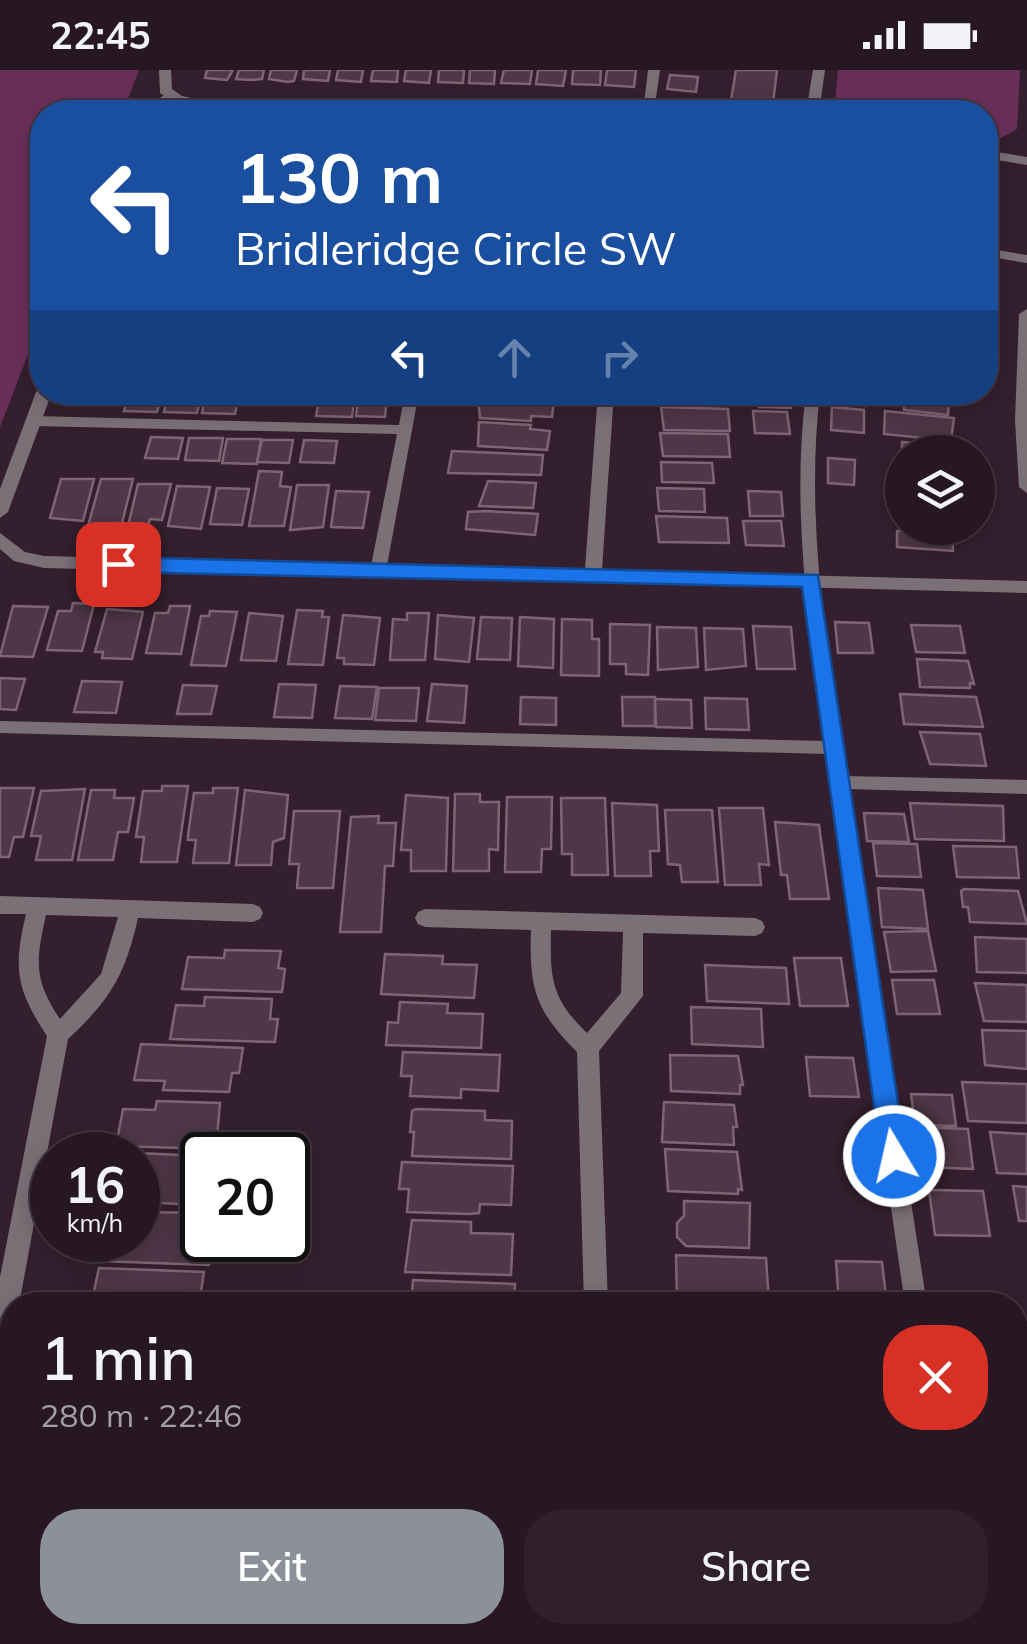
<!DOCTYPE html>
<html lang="en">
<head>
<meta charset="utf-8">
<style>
  body { margin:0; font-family:Mulish,sans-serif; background:#2f202a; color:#f1f3f6; height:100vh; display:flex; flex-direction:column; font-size:38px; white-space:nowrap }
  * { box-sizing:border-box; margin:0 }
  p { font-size:32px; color:#a49fa5 }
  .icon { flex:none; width:55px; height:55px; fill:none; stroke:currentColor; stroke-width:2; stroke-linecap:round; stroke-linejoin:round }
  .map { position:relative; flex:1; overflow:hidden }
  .panel { position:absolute; left:0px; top:1222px; width:1028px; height:352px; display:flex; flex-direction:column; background:#271722; border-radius:40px 40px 0 0; box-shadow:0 5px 25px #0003,0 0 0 2px #433640 }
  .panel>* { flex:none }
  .guide { position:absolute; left:30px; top:30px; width:968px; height:305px; border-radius:40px; box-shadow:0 5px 25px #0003,0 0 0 2px #433640; background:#1a4fa0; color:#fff; overflow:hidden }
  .tools { position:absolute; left:885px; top:365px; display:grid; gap:20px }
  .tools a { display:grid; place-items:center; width:110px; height:110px; border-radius:50%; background:#271722; box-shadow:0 5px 25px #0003,0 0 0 2px #433640; font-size:50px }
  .speed { position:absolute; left:30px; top:1062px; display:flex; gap:20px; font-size:50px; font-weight:700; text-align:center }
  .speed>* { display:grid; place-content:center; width:130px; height:130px; border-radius:50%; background:#271722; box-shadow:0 5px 25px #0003,0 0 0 2px #433640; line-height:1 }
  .speed small { font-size:25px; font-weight:400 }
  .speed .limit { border:5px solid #111; border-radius:15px; background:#fff; color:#111 }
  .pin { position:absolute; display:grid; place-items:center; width:85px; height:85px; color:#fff; margin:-42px; border-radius:20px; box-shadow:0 5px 15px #0006 }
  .me { position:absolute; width:110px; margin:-55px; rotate:351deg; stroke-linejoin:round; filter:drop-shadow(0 0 8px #0008) }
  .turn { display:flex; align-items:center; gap:35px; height:210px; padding:0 40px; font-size:45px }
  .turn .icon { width:130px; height:130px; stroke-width:2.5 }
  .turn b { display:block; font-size:70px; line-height:85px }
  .lanes { display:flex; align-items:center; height:95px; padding:0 40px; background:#0003; justify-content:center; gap:50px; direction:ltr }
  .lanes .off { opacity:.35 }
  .round { display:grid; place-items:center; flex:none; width:105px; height:105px; border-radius:40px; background:#2f202a }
  .headline { display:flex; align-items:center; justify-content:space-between; height:170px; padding:0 40px }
  h1 { font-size:60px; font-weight:600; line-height:75px }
  .action { display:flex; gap:20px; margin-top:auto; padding:20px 40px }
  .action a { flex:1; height:115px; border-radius:40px; background:#8c9099; color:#fff; font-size:40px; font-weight:600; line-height:115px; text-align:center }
  .action a+a { background:#2f202a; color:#f1f3f6 }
  .status { display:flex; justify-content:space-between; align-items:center; height:70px; padding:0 50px; background:#271722; direction:ltr }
  .status svg { height:28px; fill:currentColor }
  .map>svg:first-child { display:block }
  .green { fill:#6a2f59 }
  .building { fill:#4e3747; stroke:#7e6575; stroke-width:2.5 }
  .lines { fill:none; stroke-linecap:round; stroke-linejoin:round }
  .service { fill:#7c7077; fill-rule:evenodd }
  .minor { fill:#7c7077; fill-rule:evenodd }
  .route { fill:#1a73e8; stroke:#114b97; stroke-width:2.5 }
</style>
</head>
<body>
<div class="status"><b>22:45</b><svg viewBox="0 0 49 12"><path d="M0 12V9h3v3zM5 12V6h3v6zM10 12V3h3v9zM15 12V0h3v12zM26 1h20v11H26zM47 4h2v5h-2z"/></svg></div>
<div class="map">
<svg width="1027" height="1574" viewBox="0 0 1027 1574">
  <rect width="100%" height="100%" fill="#341f2e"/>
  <g class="green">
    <path d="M 0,0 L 139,0 L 123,42 L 42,42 L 42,248 L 0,357 Z"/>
    <path d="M 838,0 L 1020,0 L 1017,59 L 1001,68 L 985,70 L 985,42 L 841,42 L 835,32 Z"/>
  </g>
  <g class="building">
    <path d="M 207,0 L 233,0 L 227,10 L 205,8 Z"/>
    <path d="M 239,0 L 264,0 L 262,9 L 252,10 L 236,9 Z"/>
    <path d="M 271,0 L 297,0 L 294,11 L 288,12 L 269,9 Z"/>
    <path d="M 304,0 L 330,0 L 328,11 L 303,9 Z"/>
    <path d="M 338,0 L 363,0 L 361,12 L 336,10 Z"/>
    <path d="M 373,0 L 398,0 L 397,12 L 371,11 Z"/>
    <path d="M 406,0 L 431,0 L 429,13 L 404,11 Z"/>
    <path d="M 439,0 L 464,0 L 463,13 L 438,12 Z"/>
    <path d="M 470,0 L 495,0 L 494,14 L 469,13 Z"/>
    <path d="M 504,0 L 532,0 L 530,14 L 501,13 Z"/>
    <path d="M 538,0 L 566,0 L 563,16 L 536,14 Z"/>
    <path d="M 573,0 L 601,0 L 600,15 L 572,14 Z"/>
    <path d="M 607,0 L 636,0 L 634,17 L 605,15 Z"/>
    <path d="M 736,0 L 777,0 L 773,33 L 731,30 Z"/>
    <path d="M 670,5 L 698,7 L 696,22 L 667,19 Z"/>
    <path d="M 130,322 L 163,322 L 157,342 L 124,341 Z"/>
    <path d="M 169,322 L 202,322 L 197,343 L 164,342 Z"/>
    <path d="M 206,322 L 239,323 L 235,344 L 202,343 Z"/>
    <path d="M 667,322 L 712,322 L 713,334 L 669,333 Z"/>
    <path d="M 757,322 L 789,322 L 791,338 L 759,337 Z"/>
    <path d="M 834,322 L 866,322 L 865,336 L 833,332 Z"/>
    <path d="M 904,322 L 949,323 L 948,345 L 904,340 Z"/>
    <path d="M 320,323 L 355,324 L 352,347 L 316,346 Z"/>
    <path d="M 359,325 L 387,325 L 385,347 L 356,346 Z"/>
    <path d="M 483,325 L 554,330 L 552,347 L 531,346 L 531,351 L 480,348 L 478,329 Z"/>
    <path d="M 661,337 L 728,339 L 730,361 L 664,360 Z"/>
    <path d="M 832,337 L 864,340 L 864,363 L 831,360 Z"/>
    <path d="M 753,341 L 787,342 L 790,364 L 755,363 Z"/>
    <path d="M 885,341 L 954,348 L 951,371 L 884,364 Z"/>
    <path d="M 479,352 L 531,355 L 530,359 L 550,361 L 547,380 L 478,376 Z"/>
    <path d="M 660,363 L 728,364 L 730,387 L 663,386 Z"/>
    <path d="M 151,367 L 183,368 L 178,389 L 145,388 Z"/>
    <path d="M 189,368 L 223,368 L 219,391 L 185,390 Z"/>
    <path d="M 227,369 L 261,369 L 257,394 L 222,393 Z"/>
    <path d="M 262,370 L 293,370 L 289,393 L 257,392 Z"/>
    <path d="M 304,370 L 337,371 L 334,393 L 300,392 Z"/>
    <path d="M 902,372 L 953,377 L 953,382 L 902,382 L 902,391 Z"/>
    <path d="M 452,381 L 543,385 L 541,405 L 448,403 Z"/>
    <path d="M 828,388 L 855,390 L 854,415 L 828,413 Z"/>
    <path d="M 661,392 L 712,393 L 714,413 L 662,412 Z"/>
    <path d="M 259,401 L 282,402 L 280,416 L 291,417 L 284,456 L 249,456 Z"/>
    <path d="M 61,409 L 94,409 L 83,451 L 50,448 Z"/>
    <path d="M 101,409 L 133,409 L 122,453 L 115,453 L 114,457 L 88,456 Z"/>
    <path d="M 488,411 L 536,413 L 533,438 L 479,436 Z"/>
    <path d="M 138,414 L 171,414 L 162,450 L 150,449 L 148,456 L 128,456 Z"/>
    <path d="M 297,415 L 329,415 L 323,457 L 290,460 Z"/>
    <path d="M 177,416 L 210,417 L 201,459 L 168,456 Z"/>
    <path d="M 217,418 L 249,419 L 242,455 L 210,454 Z"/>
    <path d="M 657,418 L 704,419 L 705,442 L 659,441 Z"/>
    <path d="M 336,421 L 369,422 L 363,458 L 331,457 Z"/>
    <path d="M 748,421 L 781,422 L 783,446 L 750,446 Z"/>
    <path d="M 891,423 L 902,424 L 902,447 L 892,446 Z"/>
    <path d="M 486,441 L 538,444 L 535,465 L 466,459 L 468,442 Z"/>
    <path d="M 656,446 L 727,448 L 729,473 L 659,472 Z"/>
    <path d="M 743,451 L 781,451 L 784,476 L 746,475 Z"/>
    <path d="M 902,451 L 902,458 L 952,458 L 953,481 L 897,477 L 897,461 L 902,461 Z"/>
    <path d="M 73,533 L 94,534 L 82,581 L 47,580 L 58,541 L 71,541 Z"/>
    <path d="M 13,536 L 48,537 L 33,587 L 0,586 Z"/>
    <path d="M 170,536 L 190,536 L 181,584 L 146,583 L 155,543 L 168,543 Z"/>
    <path d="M 107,539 L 143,542 L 132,589 L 102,588 L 103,582 L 95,582 Z"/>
    <path d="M 297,540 L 323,541 L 322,547 L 329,547 L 323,595 L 288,594 Z"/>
    <path d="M 210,541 L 237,542 L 226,596 L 191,595 L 201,546 L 209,546 Z"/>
    <path d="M 249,543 L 283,546 L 276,591 L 241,590 Z"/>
    <path d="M 407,543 L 429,543 L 425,590 L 390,590 L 393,549 L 407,550 Z"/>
    <path d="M 343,545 L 380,548 L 374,595 L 344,594 L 344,588 L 337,588 Z"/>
    <path d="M 438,545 L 474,548 L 469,592 L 435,589 Z"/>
    <path d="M 481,547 L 512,548 L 510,590 L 477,589 Z"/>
    <path d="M 520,547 L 554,549 L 553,598 L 518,596 Z"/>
    <path d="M 562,549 L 592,550 L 592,569 L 599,569 L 599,606 L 561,605 Z"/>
    <path d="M 835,552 L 869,553 L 873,583 L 838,583 Z"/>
    <path d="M 610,554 L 650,555 L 648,605 L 626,604 L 626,594 L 610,594 Z"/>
    <path d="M 911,555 L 960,556 L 965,583 L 916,582 Z"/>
    <path d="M 753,556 L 791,557 L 795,599 L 757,599 Z"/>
    <path d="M 657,557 L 696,558 L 698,597 L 658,600 Z"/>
    <path d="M 704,558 L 743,559 L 746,596 L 706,600 Z"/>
    <path d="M 917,589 L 968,591 L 974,614 L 970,613 L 970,618 L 920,617 Z"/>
    <path d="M 0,608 L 25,609 L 16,640 L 0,639 Z"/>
    <path d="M 82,611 L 122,612 L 116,643 L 74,642 Z"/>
    <path d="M 279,614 L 316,615 L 312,648 L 274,647 Z"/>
    <path d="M 432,614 L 467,616 L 464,653 L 427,651 Z"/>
    <path d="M 183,615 L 217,616 L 211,644 L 177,644 Z"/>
    <path d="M 340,616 L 377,617 L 372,649 L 335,648 Z"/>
    <path d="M 379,618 L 419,618 L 416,651 L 375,650 Z"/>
    <path d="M 900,624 L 976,627 L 983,657 L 904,654 Z"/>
    <path d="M 521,627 L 556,628 L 556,655 L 520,654 Z"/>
    <path d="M 622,627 L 655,627 L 655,656 L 623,656 Z"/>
    <path d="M 705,628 L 747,629 L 749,660 L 706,659 Z"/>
    <path d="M 655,629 L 691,630 L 692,658 L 656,657 Z"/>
    <path d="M 920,662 L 980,664 L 986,696 L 930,694 Z"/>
    <path d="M 162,716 L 188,716 L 177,792 L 141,792 L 144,767 L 136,767 L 143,721 L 162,721 Z"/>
    <path d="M 0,718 L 34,718 L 23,767 L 14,767 L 9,787 L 0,787 Z"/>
    <path d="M 213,718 L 238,718 L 229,793 L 193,793 L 196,770 L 188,770 L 188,765 L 194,723 L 213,723 Z"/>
    <path d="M 85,719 L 72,790 L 36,790 L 41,766 L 31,766 L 41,721 Z"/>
    <path d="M 91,720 L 115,720 L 114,728 L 134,728 L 128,762 L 118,762 L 113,790 L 78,790 Z"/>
    <path d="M 245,720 L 288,725 L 284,768 L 273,772 L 271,795 L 236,795 Z"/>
    <path d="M 455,724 L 480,724 L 480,732 L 499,732 L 498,780 L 489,779 L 489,801 L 453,801 Z"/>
    <path d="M 406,725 L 448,728 L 446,801 L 411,801 L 411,780 L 401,780 Z"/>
    <path d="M 507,727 L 552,727 L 551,779 L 542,779 L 541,802 L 505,802 Z"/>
    <path d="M 561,728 L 605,728 L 608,805 L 572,805 L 572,784 L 562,784 Z"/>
    <path d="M 612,733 L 657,735 L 659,781 L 650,781 L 651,806 L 615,806 Z"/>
    <path d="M 910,733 L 1003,736 L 1004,771 L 915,769 Z"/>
    <path d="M 719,738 L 763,738 L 769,795 L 759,794 L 761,815 L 725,815 Z"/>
    <path d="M 665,740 L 712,740 L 718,812 L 682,812 L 680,795 L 668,794 Z"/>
    <path d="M 294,741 L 340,741 L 333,818 L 297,818 L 299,794 L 289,794 Z"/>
    <path d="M 864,743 L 904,744 L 909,772 L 867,771 Z"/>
    <path d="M 379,746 L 378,753 L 396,753 L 393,796 L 385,796 L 381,862 L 340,862 L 351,747 Z"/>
    <path d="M 775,752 L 819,755 L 829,829 L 790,829 L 787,805 L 781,805 Z"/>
    <path d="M 873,773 L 917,774 L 921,807 L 877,806 Z"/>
    <path d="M 953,776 L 1016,777 L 1019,808 L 957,807 Z"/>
    <path d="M 878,818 L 923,820 L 928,859 L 882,857 Z"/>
    <path d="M 964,819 L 1018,821 L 1027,854 L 970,852 L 968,837 L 963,837 L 961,821 Z"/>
    <path d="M 928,861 L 936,901 L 891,902 L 884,862 Z"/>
    <path d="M 975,867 L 1027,869 L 1027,903 L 977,902 Z"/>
    <path d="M 225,880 L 281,881 L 278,898 L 285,899 L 282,922 L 182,919 L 188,887 L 224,888 Z"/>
    <path d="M 385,884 L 443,886 L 442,894 L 477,895 L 474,928 L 381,924 Z"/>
    <path d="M 794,888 L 841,888 L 848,936 L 800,936 Z"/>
    <path d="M 705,895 L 786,898 L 789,934 L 707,931 Z"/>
    <path d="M 892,910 L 934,910 L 940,944 L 897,944 Z"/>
    <path d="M 975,913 L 1027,915 L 1027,952 L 984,951 Z"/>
    <path d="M 205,927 L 272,929 L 270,949 L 278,949 L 275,972 L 170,969 L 176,935 L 204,936 Z"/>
    <path d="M 400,932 L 448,934 L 447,943 L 483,944 L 481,978 L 386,975 L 388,952 L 398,953 Z"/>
    <path d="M 691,937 L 761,939 L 763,977 L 692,974 Z"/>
    <path d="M 982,960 L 1027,961 L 1027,999 L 985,995 Z"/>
    <path d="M 141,974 L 243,978 L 239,1003 L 232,1003 L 229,1022 L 163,1020 L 165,1011 L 134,1010 Z"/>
    <path d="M 403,982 L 500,985 L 498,1021 L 461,1019 L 461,1028 L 410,1026 L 412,1006 L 401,1006 Z"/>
    <path d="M 670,985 L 738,986 L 743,1015 L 740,1015 L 740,1024 L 671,1021 Z"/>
    <path d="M 806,987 L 853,988 L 859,1027 L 810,1026 Z"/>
    <path d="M 962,1012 L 1027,1014 L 1027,1053 L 968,1051 Z"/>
    <path d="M 911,1024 L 952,1025 L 956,1056 L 915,1055 Z"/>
    <path d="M 157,1031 L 220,1033 L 216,1079 L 116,1076 L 123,1039 L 155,1040 Z"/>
    <path d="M 664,1032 L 734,1035 L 737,1057 L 733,1057 L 734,1075 L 662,1072 Z"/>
    <path d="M 416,1039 L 485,1041 L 485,1050 L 512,1051 L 511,1089 L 412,1086 L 414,1062 L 410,1062 L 412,1041 Z"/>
    <path d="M 917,1057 L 968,1059 L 973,1099 L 922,1097 Z"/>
    <path d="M 990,1062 L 1027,1064 L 1027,1104 L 997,1103 Z"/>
    <path d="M 665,1079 L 737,1082 L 742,1120 L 738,1119 L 738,1124 L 668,1121 Z"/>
    <path d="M 116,1082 L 202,1086 L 202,1135 L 138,1132 L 138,1085 Z"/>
    <path d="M 402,1092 L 513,1096 L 511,1135 L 480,1134 L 479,1143 L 469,1144 L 407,1142 L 409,1119 L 399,1119 Z"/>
    <path d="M 1013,1116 L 1027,1117 L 1027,1151 L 1019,1151 Z"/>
    <path d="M 929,1120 L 983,1121 L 990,1166 L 935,1165 Z"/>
    <path d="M 684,1131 L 750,1133 L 749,1178 L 686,1176 L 677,1167 L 677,1153 L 684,1146 Z"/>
    <path d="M 140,1142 L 202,1143 L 202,1170 L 212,1170 L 209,1195 L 99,1191 L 103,1170 L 138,1170 Z"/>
    <path d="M 412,1150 L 471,1152 L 471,1163 L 513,1164 L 511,1205 L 405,1202 Z"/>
    <path d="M 676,1185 L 766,1188 L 769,1233 L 677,1230 Z"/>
    <path d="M 836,1191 L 882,1192 L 887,1235 L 839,1235 Z"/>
    <path d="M 99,1198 L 204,1202 L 199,1235 L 91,1235 Z"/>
    <path d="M 413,1210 L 515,1214 L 514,1235 L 411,1235 Z"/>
    <path d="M 1015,1372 L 1026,1373 L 1027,1424 L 1015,1424 Z"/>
  </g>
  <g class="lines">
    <g class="service">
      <path d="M 648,0 L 660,0 L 654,42 L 643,42 Z"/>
      <path d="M 167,23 L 177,25 L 152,42 L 140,42 Z"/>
      <path d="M 985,178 L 1027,185 L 1027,193 L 985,186 Z"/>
      <path d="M 405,322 L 419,322 L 386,501 L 378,506 L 370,501 L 397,364 L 34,356 L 27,351 L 34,346 L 399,355 Z"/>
      <path d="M 806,322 L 820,322 C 805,452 827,578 845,706 L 1027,710 L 1027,724 L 847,719 L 927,1235 L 905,1235 L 826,684 L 0,663 L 0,651 L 824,671 C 809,555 791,440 806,322 Z"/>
    </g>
    <g class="minor">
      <path d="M 159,0 L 171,0 L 172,19 L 182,26 L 196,29 L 602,38 L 609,42 L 196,37 L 173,32 L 160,23 Z"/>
      <path d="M 813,0 L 825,0 L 819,42 L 806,42 Z"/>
      <path d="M 985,80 L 1027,87 L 1027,95 L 985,88 Z"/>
      <path d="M 1027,239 L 1027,423 L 1019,417 L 1015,350 L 1019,244 Z"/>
      <path d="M 42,317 L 42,322 L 52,322 L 8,442 L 0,448 L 0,419 L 36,322 Z"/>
      <path d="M 598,322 L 614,322 L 602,500 L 1027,511 L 1027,523 L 44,498 L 14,491 L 0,479 L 0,463 L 25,482 L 44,486 L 585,499 Z"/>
      <path d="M 0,826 L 253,834 L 260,837 L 263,843 L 260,849 L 253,852 L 138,848 C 125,905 111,929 68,969 L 19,1235 L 12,1235 L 12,1268 L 9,1279 L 0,1282 L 0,1207 L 47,966 C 16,919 13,899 26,844 L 0,844 ZM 46,845 L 118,847 L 101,904 L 60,949 C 33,909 36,890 46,845 Z"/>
      <path d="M 425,839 L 755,848 L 762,851 L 765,857 L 762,863 L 755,866 L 643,863 L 643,926 L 599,981 L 608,1235 L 584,1235 L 577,982 C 535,940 529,918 531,860 L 425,857 L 418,854 L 415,848 L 418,842 ZM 551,860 L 623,862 L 621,923 L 587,963 C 551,928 550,909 551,860 Z"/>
      <rect x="0" y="1436" width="12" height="26"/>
      <path d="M 1015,1474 L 1027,1475 L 1027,1501 L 1015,1500 Z"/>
      <path d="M 0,1512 L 12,1513 L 12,1539 L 0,1538 Z"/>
      <path d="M 1015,1551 L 1027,1552 L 1027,1574 L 955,1574 L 949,1572 L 946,1562 L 1015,1562 Z"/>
      <path d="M 593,1562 L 620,1562 L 621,1574 L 593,1574 Z"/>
    </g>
  </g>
  <path class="route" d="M 118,487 L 818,505 L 906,1086 L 903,1094 L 894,1097 L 884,1094 L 881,1086 L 802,517 L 118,502 L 108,494 Z"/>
</svg>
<div class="tools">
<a><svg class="icon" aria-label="layers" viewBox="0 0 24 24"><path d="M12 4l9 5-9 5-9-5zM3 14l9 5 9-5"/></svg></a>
</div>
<div class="speed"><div>16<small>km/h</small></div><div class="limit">20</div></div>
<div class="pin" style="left:118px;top:494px;background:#d93025"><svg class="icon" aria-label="arrive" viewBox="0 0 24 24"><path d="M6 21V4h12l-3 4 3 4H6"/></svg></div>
<svg class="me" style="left:894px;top:1086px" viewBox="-20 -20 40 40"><circle r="17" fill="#1a73e8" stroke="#fff" stroke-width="3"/><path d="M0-11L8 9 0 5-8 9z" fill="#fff"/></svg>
<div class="guide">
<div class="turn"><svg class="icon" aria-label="left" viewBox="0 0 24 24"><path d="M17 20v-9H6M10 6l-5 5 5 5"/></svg><div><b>130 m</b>Bridleridge Circle SW</div></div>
<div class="lanes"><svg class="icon" aria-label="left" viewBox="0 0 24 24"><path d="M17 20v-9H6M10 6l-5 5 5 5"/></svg><svg class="icon off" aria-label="ahead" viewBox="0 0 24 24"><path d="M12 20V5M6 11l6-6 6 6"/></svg><svg class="icon off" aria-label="right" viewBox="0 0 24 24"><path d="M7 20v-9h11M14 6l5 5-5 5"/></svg></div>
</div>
<section class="panel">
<div class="headline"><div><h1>1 min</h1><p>280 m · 22:46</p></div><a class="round" style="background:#d93025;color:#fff"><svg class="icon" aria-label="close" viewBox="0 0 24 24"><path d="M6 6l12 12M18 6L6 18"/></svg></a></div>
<div class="action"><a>Exit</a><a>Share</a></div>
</section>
</div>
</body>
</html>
